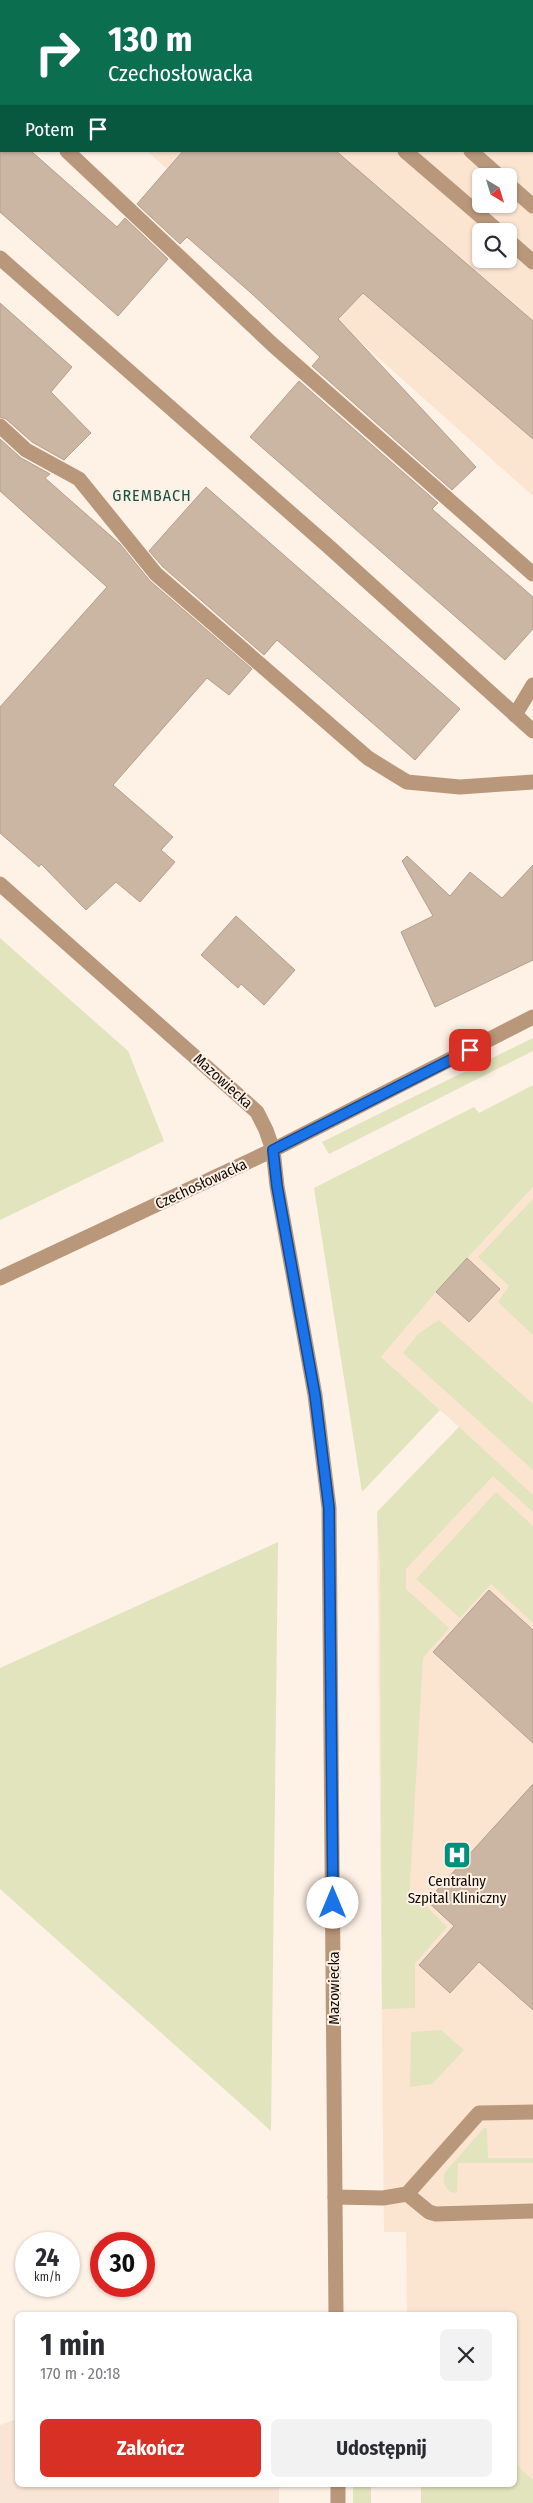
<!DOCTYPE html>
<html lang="pl">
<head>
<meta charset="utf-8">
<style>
  body { margin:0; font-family:"Fira Sans Condensed",sans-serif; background:#f2f2f3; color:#2b2b33; height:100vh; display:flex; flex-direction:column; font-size:19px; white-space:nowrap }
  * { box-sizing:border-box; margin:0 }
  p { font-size:16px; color:#7c7c81 }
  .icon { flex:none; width:28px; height:28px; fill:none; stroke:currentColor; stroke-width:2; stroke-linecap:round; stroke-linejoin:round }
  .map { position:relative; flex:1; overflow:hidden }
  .drawer { position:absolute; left:15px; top:2312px; width:502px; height:175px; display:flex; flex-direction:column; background:#fff; border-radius:8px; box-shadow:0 1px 4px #0004 }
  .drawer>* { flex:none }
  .banner { position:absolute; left:0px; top:0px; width:534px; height:152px; box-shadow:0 1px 4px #0004; background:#0b6e4f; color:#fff; overflow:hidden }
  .needle { width:32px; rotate:142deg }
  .buttons { position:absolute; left:472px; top:168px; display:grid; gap:10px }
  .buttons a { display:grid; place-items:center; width:45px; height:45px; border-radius:8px; background:#fff; box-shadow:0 1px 4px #0004; font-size:25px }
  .speed { position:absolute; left:15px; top:2232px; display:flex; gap:10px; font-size:25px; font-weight:700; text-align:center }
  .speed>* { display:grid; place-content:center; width:65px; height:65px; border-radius:50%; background:#fff; box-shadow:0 1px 4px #0004; line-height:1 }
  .speed small { font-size:12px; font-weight:400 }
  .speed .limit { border:8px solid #d22; background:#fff; color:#111 }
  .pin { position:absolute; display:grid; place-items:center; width:42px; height:42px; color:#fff; margin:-21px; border-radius:10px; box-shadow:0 2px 8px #0006 }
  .me { position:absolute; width:55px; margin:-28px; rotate:0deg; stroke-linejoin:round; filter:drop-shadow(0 0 4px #0008) }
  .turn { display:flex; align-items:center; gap:18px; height:105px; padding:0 25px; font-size:22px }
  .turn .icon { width:65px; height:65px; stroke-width:2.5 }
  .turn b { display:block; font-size:35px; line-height:42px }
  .then { display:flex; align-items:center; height:48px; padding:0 25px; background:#0003; gap:10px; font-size:19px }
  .round { display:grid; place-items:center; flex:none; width:52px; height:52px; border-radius:8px; background:#f2f2f3 }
  .head { display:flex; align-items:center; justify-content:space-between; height:85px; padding:0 25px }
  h1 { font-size:30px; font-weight:700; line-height:38px }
  .cta { display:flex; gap:10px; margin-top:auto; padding:10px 25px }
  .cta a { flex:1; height:58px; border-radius:8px; background:#d93025; color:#fff; font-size:20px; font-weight:700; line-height:58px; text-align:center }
  .cta a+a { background:#f2f2f3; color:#2b2b33 }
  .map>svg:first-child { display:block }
  .built { fill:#fbe5d1; fill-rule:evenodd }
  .education { fill:#f9e5d5 }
  .green { fill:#e1e4bd }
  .building { fill:#cbb6a4; stroke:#b39f8d }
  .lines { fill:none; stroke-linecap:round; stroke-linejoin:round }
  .minor { stroke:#b9977b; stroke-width:15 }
  .route-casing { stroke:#114b97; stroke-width:12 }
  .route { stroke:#1a73e8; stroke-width:9 }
  .labels { text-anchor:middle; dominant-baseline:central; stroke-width:4; stroke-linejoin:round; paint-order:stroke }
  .street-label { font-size:15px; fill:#110a05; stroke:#fef1e5 }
  .poi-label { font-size:15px; fill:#110a05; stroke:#fef1e5 }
  .neighbourhood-label { font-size:16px; letter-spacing:1px; fill:#195045; stroke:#fef1e5 }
</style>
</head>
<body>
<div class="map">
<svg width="533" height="2503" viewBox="0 0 533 2503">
  <rect width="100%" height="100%" fill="#fef1e5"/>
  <g class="built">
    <path d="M 0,0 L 533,0 L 533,496 L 147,151 L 532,151 L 532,1 L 1,1 L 1,21 ZM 481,176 L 509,176 L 509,204 L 481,204 ZM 481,231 L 509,231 L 509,259 L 481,259 Z"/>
    <path d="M 533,1187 L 533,2503 L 421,2503 L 421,2485 L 515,2485 L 515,2315 L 407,2315 L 406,2232 L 384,2232 L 377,1512 L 459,1427 L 381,1357 L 436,1292 Z"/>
  </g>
  <path class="education" d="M 17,2419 L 18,2485 L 279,2485 L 279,2503 L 0,2503 L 0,2425 Z"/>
  <g class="green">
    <path d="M 0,938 L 128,1051 L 164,1141 L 0,1220 Z"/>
    <path d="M 533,1038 L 533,1051 L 329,1154 L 322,1142 Z"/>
    <path d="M 533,1085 L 533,1187 L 436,1292 L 381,1357 L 440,1410 L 362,1492 L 314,1188 L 474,1107 L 479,1113 Z"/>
    <path d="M 533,1199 L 533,1335 L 498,1302 L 509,1286 L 478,1257 Z"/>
    <path d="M 439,1320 L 533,1404 L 533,1470 L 403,1353 L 418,1334 Z"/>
    <path d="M 459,1427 L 533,1495 L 533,1512 L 493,1476 L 406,1569 L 406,1589 L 449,1628 L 423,1658 L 409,1901 L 420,1900 L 447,1927 L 415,1963 L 415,2008 L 382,2009 L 380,1568 L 377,1512 Z"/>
    <path d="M 496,1492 L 533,1526 L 533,1623 L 491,1584 L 460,1618 L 416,1579 Z"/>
    <path d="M 278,1542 L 271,2131 L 0,1889 L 0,1668 Z"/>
    <path d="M 441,2030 L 464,2050 L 432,2084 L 410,2087 L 411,2032 Z"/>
    <path d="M 484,2128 L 487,2128 L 488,2158 L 533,2158 L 533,2163 L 458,2163 L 457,2193 L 450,2192 C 444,2185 441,2180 446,2171 Z"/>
    <path d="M 515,2464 L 533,2480 L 533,2503 L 421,2503 L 421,2485 L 515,2485 Z"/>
    <rect x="353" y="2485" width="18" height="18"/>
  </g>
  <g class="building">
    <path d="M 0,151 L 31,151 L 117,227 L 125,218 L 168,259 L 118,316 L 0,212 Z"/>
    <path d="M 183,151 L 336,151 L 533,321 L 533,439 L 363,293 L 338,319 L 476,467 L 452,490 L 312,366 L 320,357 L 251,293 L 187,237 L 180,244 L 137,204 Z"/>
    <path d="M 0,303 L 72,367 L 51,392 L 91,433 L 64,460 L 32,442 L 6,419 L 0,417 Z"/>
    <path d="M 299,381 L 438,503 L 432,509 L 533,597 L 533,629 L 505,660 L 250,437 Z"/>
    <path d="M 0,439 L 21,458 L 50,474 L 45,478 L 120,544 L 150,581 L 252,669 L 229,695 L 207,678 L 113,785 L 173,837 L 161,850 L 175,862 L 140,902 L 116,882 L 86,910 L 41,864 L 39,867 L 0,833 L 0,707 L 107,587 L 0,491 Z"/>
    <path d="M 206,487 L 460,709 L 415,760 L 277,640 L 264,655 L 163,567 L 149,551 Z"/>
    <path d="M 407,856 L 450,896 L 470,872 L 502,898 L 533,865 L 533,960 L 435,1007 L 401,932 L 433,916 L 402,861 Z"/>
    <path d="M 236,916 L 295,970 L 264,1005 L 241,984 L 238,988 L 201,955 Z"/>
    <path d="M 467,1258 L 500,1289 L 469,1322 L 436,1292 Z"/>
    <path d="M 489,1590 L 533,1630 L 533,1743 L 433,1652 Z"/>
    <path d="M 533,1784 L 533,2010 L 479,1962 L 450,1993 L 419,1965 L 454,1926 L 427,1901 Z"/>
  </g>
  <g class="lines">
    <g class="minor">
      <path d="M 229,0 L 231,1"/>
      <path d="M 300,0 L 302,1"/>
      <path d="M 0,92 L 1,93"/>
      <path d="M 67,151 L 273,345 L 533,574"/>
      <path d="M 405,151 L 498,231"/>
      <path d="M 471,151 L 499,176"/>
      <path d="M 509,185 L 533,206"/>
      <path d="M 509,241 L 533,262"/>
      <path d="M 0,258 L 328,546 L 533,731"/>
      <path d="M 0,426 L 26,450 L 79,479 L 156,574 L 368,758 L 407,782 L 460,787 L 533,782"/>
      <path d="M 515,715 L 533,685"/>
      <path d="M 0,884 L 257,1112 L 266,1130 L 273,1150 L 277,1186 L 315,1395 L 329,1508 L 336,2315"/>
      <path d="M 0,1278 L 273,1150 L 533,1017"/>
      <path d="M 407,2194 L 429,2212 L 436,2214 L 533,2211"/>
      <path d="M 335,2197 L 383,2198 L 407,2194 L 479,2113 L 533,2112"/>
      <path d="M 338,2485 L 338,2503"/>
    </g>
  </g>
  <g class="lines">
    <g class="route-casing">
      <path id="route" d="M 333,1903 L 329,1508 L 315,1395 L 277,1186 L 273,1150 L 470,1050"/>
    </g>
    <use href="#route" class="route"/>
  </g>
  <defs>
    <g id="hospital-square" transform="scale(1.4375)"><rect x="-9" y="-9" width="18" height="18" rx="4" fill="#00907b" stroke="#fef1e5"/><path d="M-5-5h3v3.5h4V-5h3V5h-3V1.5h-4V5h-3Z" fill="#fff"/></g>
  </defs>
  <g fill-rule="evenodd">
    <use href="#hospital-square" x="457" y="1855"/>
  </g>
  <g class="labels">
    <g class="street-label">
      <text transform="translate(223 1081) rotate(42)">Mazowiecka</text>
      <text transform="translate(201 1184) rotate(-25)">Czechosłowacka</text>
      <text transform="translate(334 1988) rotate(-90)">Mazowiecka</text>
    </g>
    <g class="poi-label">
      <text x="457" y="1881">Centralny<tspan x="457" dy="17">Szpital Kliniczny</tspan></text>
    </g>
    <g class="neighbourhood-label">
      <text x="152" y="495">GREMBACH</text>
    </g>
  </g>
</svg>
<div class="buttons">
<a><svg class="needle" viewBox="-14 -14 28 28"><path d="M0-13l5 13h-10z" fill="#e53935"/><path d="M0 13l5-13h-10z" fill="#7c7c81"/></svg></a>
<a><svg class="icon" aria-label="search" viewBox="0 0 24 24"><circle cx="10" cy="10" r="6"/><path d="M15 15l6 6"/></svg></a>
</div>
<div class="speed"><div>24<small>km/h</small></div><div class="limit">30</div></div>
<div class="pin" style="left:470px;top:1050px;background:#d93025"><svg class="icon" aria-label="arrive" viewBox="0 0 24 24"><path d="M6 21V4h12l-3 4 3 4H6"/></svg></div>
<svg class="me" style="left:333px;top:1903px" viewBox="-20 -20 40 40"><circle r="19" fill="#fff"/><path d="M0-13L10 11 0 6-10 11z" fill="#1a73e8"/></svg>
<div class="banner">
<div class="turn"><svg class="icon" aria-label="right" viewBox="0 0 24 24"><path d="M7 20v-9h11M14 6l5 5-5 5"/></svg><div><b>130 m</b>Czechosłowacka</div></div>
<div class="then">Potem<svg class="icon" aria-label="arrive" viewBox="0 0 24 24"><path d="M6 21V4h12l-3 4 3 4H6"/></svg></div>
</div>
<section class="drawer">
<div class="head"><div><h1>1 min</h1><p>170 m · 20:18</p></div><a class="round"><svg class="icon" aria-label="close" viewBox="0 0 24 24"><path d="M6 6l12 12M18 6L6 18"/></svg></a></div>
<div class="cta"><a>Zakończ</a><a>Udostępnij</a></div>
</section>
</div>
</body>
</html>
